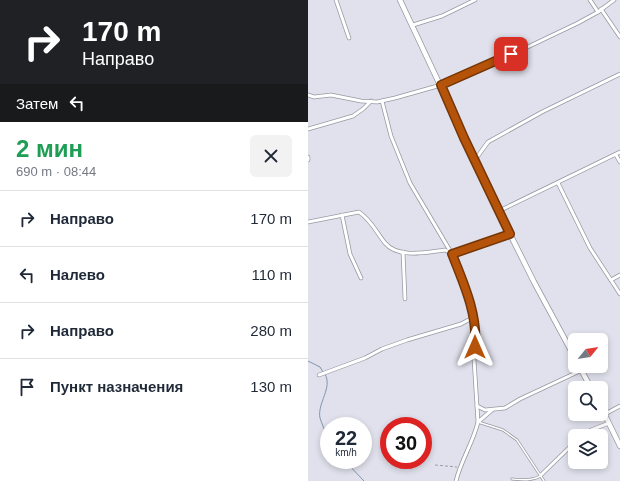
<!DOCTYPE html>
<html lang="ru">
<head>
<meta charset="utf-8">
<style>
  body { margin:0; font-family:Arial,sans-serif; background:#f2f2f3; color:#1f2937; height:100vh; display:flex; flex-direction:column; font-size:15px; white-space:nowrap }
  * { box-sizing:border-box; margin:0 }
  p { font-size:13px; color:#747a83 }
  .icon { flex:none; width:22px; height:22px; fill:none; stroke:currentColor; stroke-width:2; stroke-linecap:round; stroke-linejoin:round }
  .map { position:relative; flex:1; overflow:hidden }
  .side { display:flex; flex-direction:column; background:#fff; width:308px }
  .side>* { flex:none }
  .hud { background:#202124; color:#fff; overflow:hidden }
  .needle { width:26px; rotate:60deg }
  .controls { position:absolute; left:260px; top:333px; display:grid; gap:8px }
  .controls a { display:grid; place-items:center; width:40px; height:40px; border-radius:6px; background:#fff; box-shadow:0 2px 6px #0003; font-size:20px }
  .speed { position:absolute; left:12px; top:417px; display:flex; gap:8px; font-size:20px; font-weight:700; text-align:center }
  .speed>* { display:grid; place-content:center; width:52px; height:52px; border-radius:50%; background:#fff; box-shadow:0 2px 6px #0003; line-height:1 }
  .speed small { font-size:10px; font-weight:400 }
  .speed .limit { border:6px solid #d22; background:#fff; color:#111 }
  .pin { position:absolute; display:grid; place-items:center; width:34px; height:34px; color:#fff; margin:-17px; border-radius:8px; box-shadow:0 2px 6px #0006 }
  .me { position:absolute; width:44px; margin:-22px; rotate:0deg; stroke-linejoin:round; filter:drop-shadow(0 0 3px #0008) }
  .turn { display:flex; align-items:center; gap:14px; height:84px; padding:0 16px; font-size:18px }
  .turn .icon { width:52px; height:52px; stroke-width:2.5 }
  .turn b { display:block; font-size:28px; line-height:34px }
  .then { display:flex; align-items:center; height:38px; padding:0 16px; background:#0003; gap:8px; font-size:15px }
  .round { display:grid; place-items:center; flex:none; width:42px; height:42px; border-radius:6px; background:#f2f2f3 }
  .headline { display:flex; align-items:center; justify-content:space-between; height:68px; padding:0 16px }
  h1 { font-size:24px; font-weight:700; line-height:30px; color:#1e9e55 }
  ul { padding:0; list-style:none }
  li { display:flex; align-items:center; gap:12px; height:56px; padding:0 16px; border-top:1px solid #e0e1e3 }
  li div { flex:1 }
  li b { display:block; font-size:15px }
  li em { font-style:normal }
  main { display:flex; flex:1; min-height:0 }
  .map>svg:first-child { display:block }
  .lines { fill:none; stroke-linecap:round; stroke-linejoin:round }
  .stream { stroke:#8095ae; stroke-width:1 }
  .lane-casing { stroke:#9898a3; stroke-width:3 }
  .street-casing { stroke:#9898a3; stroke-width:4.5 }
  .secondary-casing { stroke:#9898a3; stroke-width:6 }
  .path { stroke:#9d9da6; stroke-width:1; stroke-dasharray:3 2; stroke-linecap:butt }
  .lane { stroke:#fff; stroke-width:1.5 }
  .street { stroke:#fff; stroke-width:3 }
  .secondary { stroke:#fff; stroke-width:4.5 }
  .route-casing { stroke:#753606; stroke-width:10 }
  .route { stroke:#b45309; stroke-width:7 }
</style>
</head>
<body>
<main>
<section class="side">
<div class="hud">
<div class="turn"><svg class="icon" aria-label="right" viewBox="0 0 24 24"><path d="M7 20v-9h11M14 6l5 5-5 5"/></svg><div><b>170 m</b>Направо</div></div>
<div class="then">Затем<svg class="icon" aria-label="left" viewBox="0 0 24 24"><path d="M17 20v-9H6M10 6l-5 5 5 5"/></svg></div>
</div>
<div class="headline"><div><h1>2 мин</h1><p>690 m · 08:44</p></div><a class="round"><svg class="icon" aria-label="close" viewBox="0 0 24 24"><path d="M6 6l12 12M18 6L6 18"/></svg></a></div>
<ul>
<li><svg class="icon" aria-label="right" viewBox="0 0 24 24"><path d="M7 20v-9h11M14 6l5 5-5 5"/></svg><div><b>Направо</b></div><em>170 m</em></li>
<li><svg class="icon" aria-label="left" viewBox="0 0 24 24"><path d="M17 20v-9H6M10 6l-5 5 5 5"/></svg><div><b>Налево</b></div><em>110 m</em></li>
<li><svg class="icon" aria-label="right" viewBox="0 0 24 24"><path d="M7 20v-9h11M14 6l5 5-5 5"/></svg><div><b>Направо</b></div><em>280 m</em></li>
<li><svg class="icon" aria-label="arrive" viewBox="0 0 24 24"><path d="M6 21V4h12l-3 4 3 4H6"/></svg><div><b>Пункт назначения</b></div><em>130 m</em></li>
</ul>
</section>
<div class="map">
<svg width="312" height="481" viewBox="0 0 312 481">
  <rect width="100%" height="100%" fill="#e1e1ed"/>
  <g class="lines">
    <g class="stream">
      <path d="M 0,361 L 12,367 L 15,372"/>
      <path d="M 17,374 C 25,388 9,403 12,418 C 14,424 17,432 21,438"/>
      <path d="M 36,460 L 56,481"/>
    </g>
    <g class="lane-casing">
      <g id="lane">
        <path d="M 170,422 L 195,430 L 209,440 L 236,481"/>
        <path d="M 204,479 C 215,480 223,481 233,476"/>
      </g>
    </g>
    <g class="street-casing">
      <g id="street">
        <path d="M 28,0 L 41,38"/>
        <path d="M 282,0 L 290,12"/>
        <path d="M 293,9 L 312,37"/>
        <path d="M 105,25 L 134,16 L 167,0"/>
        <path d="M 0,95 L 6,97 L 23,95 L 53,101 L 69,102 L 87,98 L 133,85 L 203,55 L 270,23 L 290,12 L 306,0"/>
        <path d="M 74,101 L 83,136 L 102,183 L 144,254 L 161,300 L 166,317 L 168,335 L 166,359 L 170,422 C 165,443 153,460 148,481"/>
        <path d="M 0,129 L 45,116 L 55,109 L 63,101"/>
        <path d="M 308,155 L 312,162"/>
        <path d="M 0,157 L 0,160"/>
        <path d="M 167,160 L 180,142 L 234,112 L 312,74"/>
        <path d="M 250,183 L 282,248 L 312,294"/>
        <path d="M 191,211 L 312,152"/>
        <path d="M 34,215 L 42,254 L 53,278"/>
        <path d="M 0,222 L 51,212 C 64,221 68,232 77,243 C 90,259 120,252 137,250 L 144,254 L 202,234"/>
        <path d="M 95,252 L 97,299"/>
        <path d="M 303,280 L 312,275"/>
        <path d="M 11,375 L 57,358 L 74,349 L 99,340 L 153,324 L 166,317"/>
        <path d="M 169,406 L 177,410 L 197,408 L 212,399 L 274,370"/>
        <path d="M 297,414 L 312,406"/>
        <path d="M 170,422 L 184,410"/>
        <path d="M 275,436 L 283,430 L 301,423"/>
        <path d="M 233,475 L 267,442"/>
      </g>
    </g>
    <g class="secondary-casing">
      <g id="secondary">
        <path d="M 92,0 L 202,234 L 226,282 L 267,358"/>
        <path d="M 271,366 L 283,388"/>
        <path d="M 293,407 L 312,446"/>
      </g>
    </g>
    <path class="path" d="M 127,465 L 149,467"/>
    <use href="#lane" class="lane"/>
    <use href="#street" class="street"/>
    <use href="#secondary" class="secondary"/>
  </g>
  <g class="lines">
    <g class="route-casing">
      <path id="route" d="M 167,347 C 170,315 156,284 144,254 L 202,234 L 156,138 L 133,85 L 203,54"/>
    </g>
    <use href="#route" class="route"/>
  </g>
</svg>
<div class="controls">
<a><svg class="needle" viewBox="-14 -14 28 28"><path d="M0-13l5 13h-10z" fill="#e53935"/><path d="M0 13l5-13h-10z" fill="#747a83"/></svg></a>
<a><svg class="icon" aria-label="search" viewBox="0 0 24 24"><circle cx="10" cy="10" r="6"/><path d="M15 15l6 6"/></svg></a>
<a><svg class="icon" aria-label="layers" viewBox="0 0 24 24"><path d="M12 4l9 5-9 5-9-5zM3 14l9 5 9-5"/></svg></a>
</div>
<div class="speed"><div>22<small>km/h</small></div><div class="limit">30</div></div>
<div class="pin" style="left:203px;top:54px;background:#d93025"><svg class="icon" aria-label="arrive" viewBox="0 0 24 24"><path d="M6 21V4h12l-3 4 3 4H6"/></svg></div>
<svg class="me" style="left:167px;top:347px" viewBox="-20 -20 40 40"><path d="M0-17L14 15 0 8-14 15z" fill="#b45309" stroke="#fff" stroke-width="4"/></svg>
</div>
</main>
</body>
</html>
